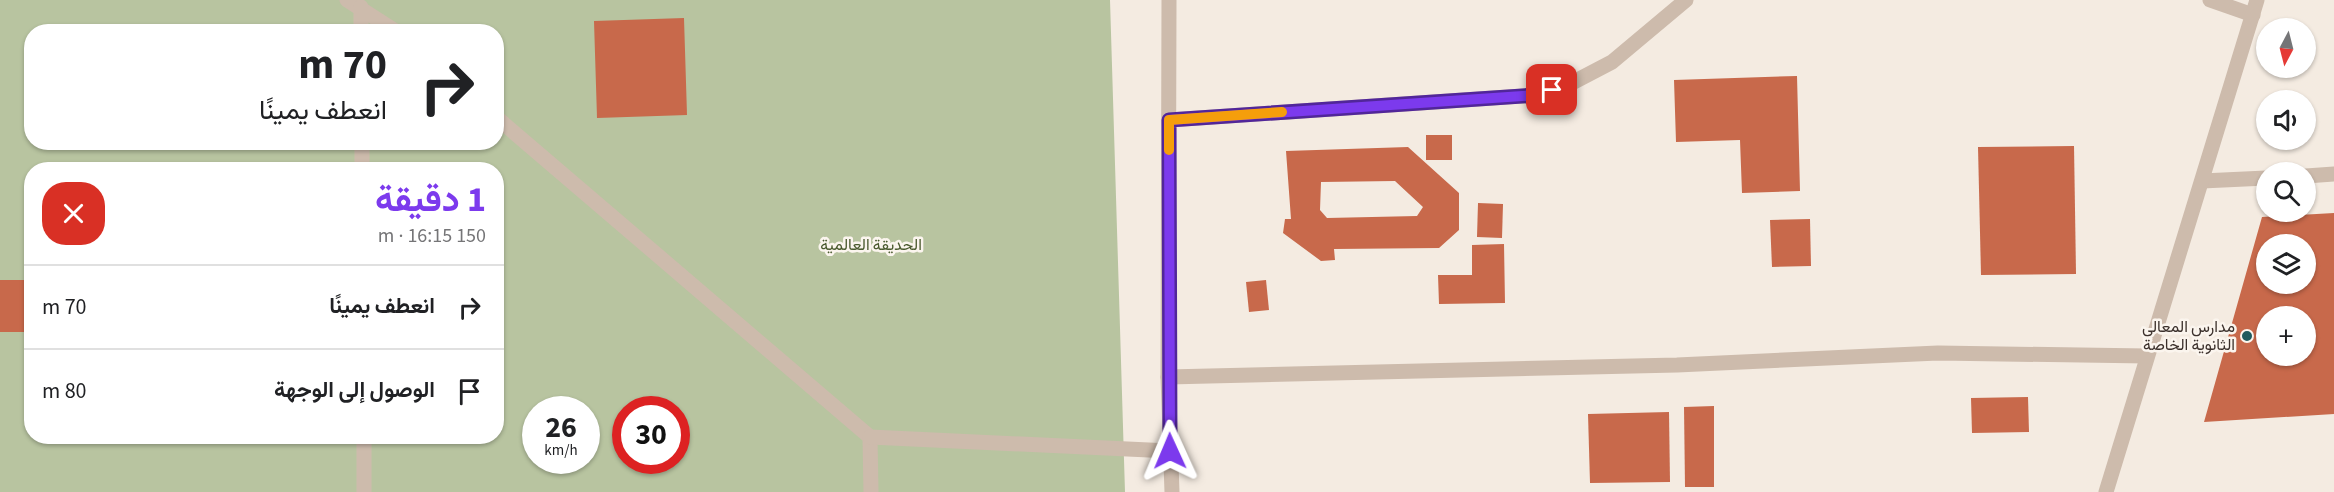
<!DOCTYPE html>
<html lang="ar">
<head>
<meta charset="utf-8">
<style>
  body { margin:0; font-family:"Source Sans 3",Vazirmatn,sans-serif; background:#f2f2f2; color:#202124; direction:rtl; height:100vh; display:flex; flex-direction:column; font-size:22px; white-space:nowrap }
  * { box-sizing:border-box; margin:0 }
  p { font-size:20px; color:#757577 }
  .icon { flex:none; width:33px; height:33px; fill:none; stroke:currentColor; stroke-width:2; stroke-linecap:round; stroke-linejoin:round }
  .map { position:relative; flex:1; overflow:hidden; direction:ltr }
  .side { position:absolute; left:24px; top:162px; width:480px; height:282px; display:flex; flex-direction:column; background:#fff; border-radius:24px; box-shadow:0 2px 4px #0004; direction:rtl }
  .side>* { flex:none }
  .top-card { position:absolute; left:24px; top:24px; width:480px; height:126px; border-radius:24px; box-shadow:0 2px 4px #0004; direction:rtl; background:#fff; color:#202124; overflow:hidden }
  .needle { width:39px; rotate:187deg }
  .buttons { position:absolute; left:2256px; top:18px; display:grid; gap:12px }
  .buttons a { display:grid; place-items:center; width:60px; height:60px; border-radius:50%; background:#fff; box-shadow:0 2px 4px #0004; font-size:30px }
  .speed { position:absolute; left:522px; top:396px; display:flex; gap:12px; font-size:30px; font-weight:700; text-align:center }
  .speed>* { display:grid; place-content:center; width:78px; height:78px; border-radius:50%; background:#fff; box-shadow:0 2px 4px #0004; line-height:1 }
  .speed small { font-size:15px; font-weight:400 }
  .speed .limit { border:9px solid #d22; background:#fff; color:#111 }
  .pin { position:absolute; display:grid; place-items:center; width:51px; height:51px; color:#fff; margin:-26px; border-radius:12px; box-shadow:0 3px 9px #0006 }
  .me { position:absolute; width:66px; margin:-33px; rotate:359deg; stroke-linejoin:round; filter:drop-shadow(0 0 4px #0008) }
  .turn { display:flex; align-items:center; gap:21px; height:126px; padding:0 18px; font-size:27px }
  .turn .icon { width:78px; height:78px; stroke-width:2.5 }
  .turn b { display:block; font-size:42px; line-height:51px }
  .round { display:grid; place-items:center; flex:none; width:63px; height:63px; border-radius:24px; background:#f2f2f2 }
  .headline { display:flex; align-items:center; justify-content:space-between; height:102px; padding:0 18px }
  h1 { font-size:36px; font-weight:700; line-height:45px; color:#7c3aed }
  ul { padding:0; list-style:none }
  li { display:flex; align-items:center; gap:18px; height:84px; padding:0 18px; border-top:2px solid #e0e0e0 }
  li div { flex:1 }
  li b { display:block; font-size:22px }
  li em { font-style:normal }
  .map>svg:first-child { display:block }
  .green { fill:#b8c4a0; fill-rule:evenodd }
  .building { fill:#c8694b; fill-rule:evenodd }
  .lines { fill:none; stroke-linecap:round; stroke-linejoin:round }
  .lane { stroke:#cdbbac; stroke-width:15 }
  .street { stroke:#cdbbac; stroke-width:15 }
  .route-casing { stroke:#51269a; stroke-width:15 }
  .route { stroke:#7c3aed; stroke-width:10 }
  .slow { stroke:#f59e0b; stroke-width:10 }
  .poi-dot { fill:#1f5a5e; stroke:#fbf5ee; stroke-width:2 }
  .labels { text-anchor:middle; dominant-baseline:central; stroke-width:5; stroke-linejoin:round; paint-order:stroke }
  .park-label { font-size:16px; fill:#4a5a2e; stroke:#fbf5ee }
  .poi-label { font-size:16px; fill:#3b302b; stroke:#fbf5ee; text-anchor:end }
</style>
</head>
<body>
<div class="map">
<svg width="2334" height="492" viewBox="0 0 2334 492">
  <rect width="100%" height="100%" fill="#f4ebe1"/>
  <path class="green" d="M 0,0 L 1110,0 L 1125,492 L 0,492 ZM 32,32 L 496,32 L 496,142 L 32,142 ZM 32,170 L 496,170 L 496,436 L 32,436 ZM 536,410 L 586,410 L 586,460 L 536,460 ZM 626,410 L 676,410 L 676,460 L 626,460 Z"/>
  <g class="building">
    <path d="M 684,18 L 687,115 L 597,118 L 594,21 Z"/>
    <path d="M 1797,76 L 1800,191 L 1742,193 L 1740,140 L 1676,142 L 1674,80 Z"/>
    <rect x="1426" y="135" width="26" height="25"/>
    <path d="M 2074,146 L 2076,274 L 1981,275 L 1978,147 Z"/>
    <path d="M 1408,147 L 1459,193 L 1459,230 L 1439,248 L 1334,249 L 1335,260 L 1321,261 L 1283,233 L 1285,219 L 1291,219 L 1286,151 ZM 1395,181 L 1423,207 L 1417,216 L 1327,218 L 1320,210 L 1321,182 Z"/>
    <path d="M 1478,203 L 1503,204 L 1502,238 L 1477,237 Z"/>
    <path d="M 28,209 L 32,209 L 32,332 L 0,332 L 0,280 L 27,280 Z"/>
    <path d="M 2334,213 L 2334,414 L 2204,422 L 2262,217 ZM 2266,244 L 2306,244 L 2306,284 L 2266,284 ZM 2266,316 L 2306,316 L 2306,356 L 2266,356 Z"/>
    <path d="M 1810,219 L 1811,266 L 1772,267 L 1770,220 Z"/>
    <path d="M 1504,244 L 1505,303 L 1439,304 L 1438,275 L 1472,275 L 1472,245 Z"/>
    <path d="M 1266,280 L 1269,310 L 1249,312 L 1246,282 Z"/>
    <path d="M 2028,397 L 2029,432 L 1972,433 L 1971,398 Z"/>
    <path d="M 1714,406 L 1714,487 L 1685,487 L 1684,407 Z"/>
    <path d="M 1669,412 L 1670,482 L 1590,483 L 1588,414 Z"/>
  </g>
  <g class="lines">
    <g class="lane">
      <path d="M 347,0 L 397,32"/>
      <path d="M 361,7 L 361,32"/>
      <path d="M 496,117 L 870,437 L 871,492"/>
      <path d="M 362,142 L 362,170"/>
      <path d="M 364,436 L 364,492"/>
      <path d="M 870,437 L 1170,451"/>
    </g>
    <g class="street">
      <path d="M 1169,0 L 1168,377 L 1172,492"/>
      <path d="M 2210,0 L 2253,15"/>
      <path d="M 1169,120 L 1537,95 L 1568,85 L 1612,62 L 1686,0"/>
      <path d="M 2306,176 L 2334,174"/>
      <path d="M 2202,181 L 2266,178"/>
      <path d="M 1168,377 L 1677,365 L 1938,353 L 2147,356"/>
      <path d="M 2106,492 L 2257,0"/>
    </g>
  </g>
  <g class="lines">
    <g class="route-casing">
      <path id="route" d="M 1170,451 L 1169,120 L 1537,95 L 1552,90"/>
    </g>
    <use href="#route" class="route"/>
    <path class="slow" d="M 1169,150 L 1169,120 L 1282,112"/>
  </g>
  <circle class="poi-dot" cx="2247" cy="336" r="6"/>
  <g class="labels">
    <g class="park-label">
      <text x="871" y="245">الحديقة العالمية</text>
    </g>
    <g class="poi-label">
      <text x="2235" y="327">مدارس المعالي<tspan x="2235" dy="18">الثانوية الخاصة</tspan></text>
    </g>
  </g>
</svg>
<div class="buttons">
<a><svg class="needle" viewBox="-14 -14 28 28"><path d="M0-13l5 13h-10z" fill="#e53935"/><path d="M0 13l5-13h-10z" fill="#757577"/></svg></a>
<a><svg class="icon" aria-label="sound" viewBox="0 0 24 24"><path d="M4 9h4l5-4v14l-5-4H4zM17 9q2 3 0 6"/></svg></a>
<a><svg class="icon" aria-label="search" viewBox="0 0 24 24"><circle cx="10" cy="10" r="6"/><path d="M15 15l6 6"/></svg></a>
<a><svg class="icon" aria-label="layers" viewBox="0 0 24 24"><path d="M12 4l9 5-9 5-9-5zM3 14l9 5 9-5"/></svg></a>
<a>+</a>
</div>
<div class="speed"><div>26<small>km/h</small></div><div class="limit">30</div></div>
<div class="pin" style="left:1552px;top:90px;background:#d93025"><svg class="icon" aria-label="arrive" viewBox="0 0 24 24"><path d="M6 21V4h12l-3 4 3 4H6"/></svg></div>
<svg class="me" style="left:1170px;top:451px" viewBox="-20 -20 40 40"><path d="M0-17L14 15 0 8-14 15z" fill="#7c3aed" stroke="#fff" stroke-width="4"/></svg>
<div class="top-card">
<div class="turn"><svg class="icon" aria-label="right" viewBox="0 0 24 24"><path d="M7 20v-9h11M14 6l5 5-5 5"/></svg><div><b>70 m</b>انعطف يمينًا</div></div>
</div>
<section class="side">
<div class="headline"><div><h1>1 دقيقة</h1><p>150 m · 16:15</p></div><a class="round" style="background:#d93025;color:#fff"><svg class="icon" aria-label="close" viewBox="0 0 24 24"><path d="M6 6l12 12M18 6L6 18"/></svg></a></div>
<ul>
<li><svg class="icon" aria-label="right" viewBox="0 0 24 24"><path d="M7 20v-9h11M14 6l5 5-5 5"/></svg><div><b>انعطف يمينًا</b></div><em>70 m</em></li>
<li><svg class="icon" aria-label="arrive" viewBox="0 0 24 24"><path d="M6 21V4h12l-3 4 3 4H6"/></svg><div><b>الوصول إلى الوجهة</b></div><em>80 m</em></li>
</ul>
</section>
</div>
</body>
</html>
